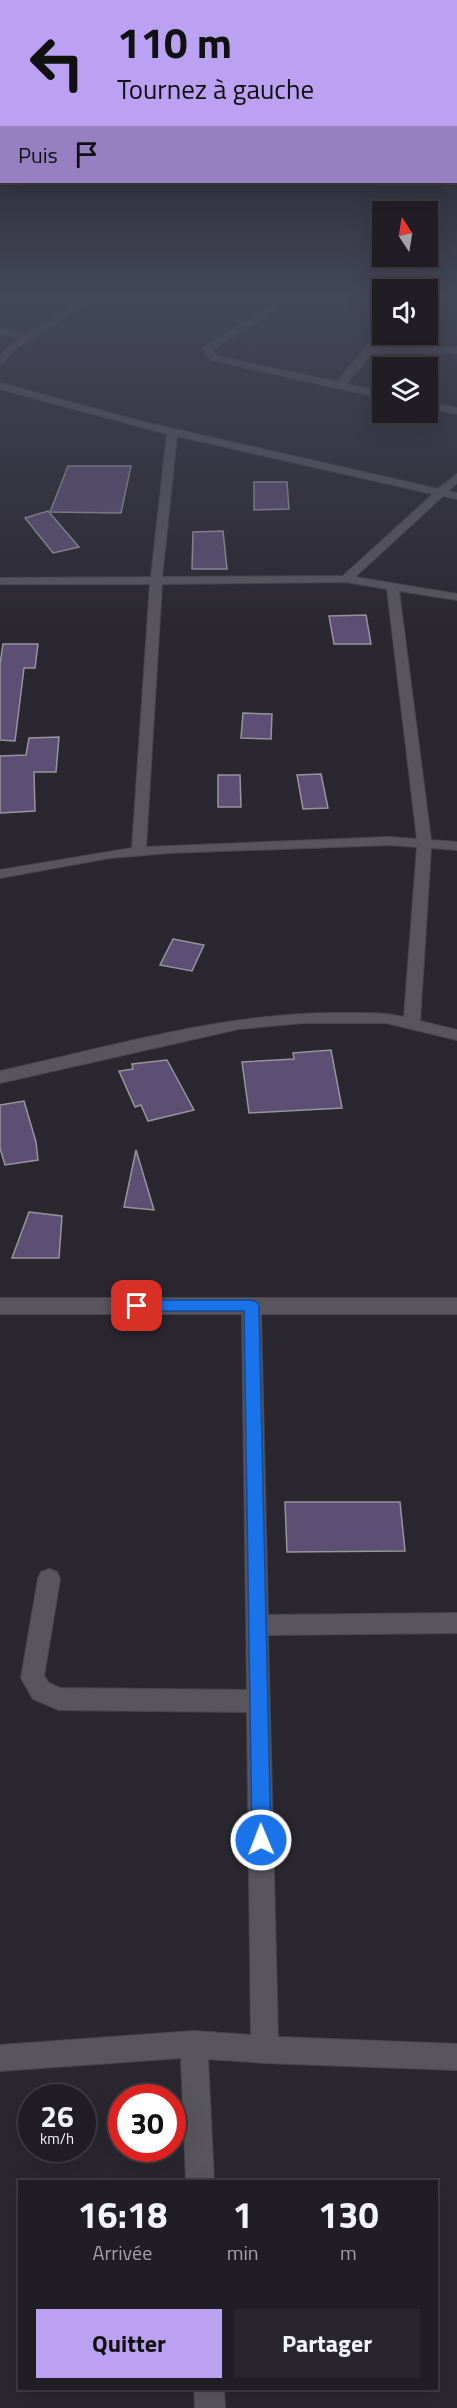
<!DOCTYPE html>
<html lang="fr">
<head>
<meta charset="utf-8">
<style>
  body { margin:0; font-family:"Titillium Web",sans-serif; background:#28262c; color:#f1f3f6; height:100vh; display:flex; flex-direction:column; font-size:22px; white-space:nowrap }
  * { box-sizing:border-box; margin:0 }
  p { font-size:20px; color:#a2a2a6 }
  .icon { flex:none; width:33px; height:33px; fill:none; stroke:currentColor; stroke-width:2; stroke-linecap:round; stroke-linejoin:round }
  .map { position:relative; flex:1; overflow:hidden }
  .panel { position:absolute; left:18px; top:2180px; width:420px; height:210px; display:flex; flex-direction:column; background:#201d24; border-radius:0px; box-shadow:0 6px 24px #0002,0 0 0 2px #3d3b41 }
  .panel>* { flex:none }
  .hud { position:absolute; left:0px; top:0px; width:458px; height:183px; box-shadow:0 6px 24px #0002,0 0 0 2px #3d3b41; background:#bca0f2; color:#111; overflow:hidden }
  .needle { width:39px; rotate:348deg }
  .buttons { position:absolute; left:372px; top:201px; display:grid; gap:12px }
  .buttons a { display:grid; place-items:center; width:66px; height:66px; border-radius:0px; background:#201d24; box-shadow:0 6px 24px #0002,0 0 0 2px #3d3b41; font-size:30px }
  .speed { position:absolute; left:18px; top:2084px; display:flex; gap:12px; font-size:30px; font-weight:700; text-align:center }
  .speed>* { display:grid; place-content:center; width:78px; height:78px; border-radius:50%; background:#201d24; box-shadow:0 6px 24px #0002,0 0 0 2px #3d3b41; line-height:1 }
  .speed small { font-size:15px; font-weight:400 }
  .speed .limit { border:9px solid #d22; background:#fff; color:#111 }
  .pin { position:absolute; display:grid; place-items:center; width:51px; height:51px; color:#fff; margin:-26px; border-radius:12px; box-shadow:0 3px 9px #0006 }
  .me { position:absolute; width:66px; margin:-33px; rotate:359deg; stroke-linejoin:round; filter:drop-shadow(0 0 4px #0008) }
  .turn { display:flex; align-items:center; gap:21px; height:126px; padding:0 18px; font-size:27px }
  .turn .icon { width:78px; height:78px; stroke-width:2.5 }
  .turn b { display:block; font-size:42px; line-height:51px }
  .then { display:flex; align-items:center; height:57px; padding:0 18px; background:#0003; gap:12px; font-size:22px }
  .eta { display:flex; justify-content:space-evenly; align-items:center; height:102px; text-align:center }
  .eta b { font-size:36px; font-weight:700; line-height:42px }
  .button { display:flex; gap:12px; margin-top:auto; padding:12px 18px }
  .button a { flex:1; height:69px; border-radius:0px; background:#bca0f2; color:#111; font-size:24px; font-weight:700; line-height:69px; text-align:center }
  .button a+a { background:#28262c; color:#f1f3f6 }
  .map>svg:first-child { display:block }
  .building { fill:#5c4f73; stroke:#98949e; stroke-width:1.5 }
  .lines { fill:none; stroke-linecap:round; stroke-linejoin:round }
  .street-casing { stroke:#48464d; stroke-width:2 }
  .street { fill:#58555e; fill-rule:evenodd }
  .route { fill:#1a73e8; stroke:#114b97; stroke-width:1.5 }
</style>
</head>
<body>
<div class="map">
<svg width="457" height="2408" viewBox="0 0 457 2408">
  <rect width="100%" height="100%" fill="#2a2730"/>
  <g class="building">
    <path d="M 68,466 L 131,466 L 121,513 L 50,512 Z"/>
    <path d="M 254,482 L 287,482 L 289,509 L 254,510 Z"/>
    <path d="M 48,511 L 79,547 L 53,553 L 25,518 Z"/>
    <path d="M 223,531 L 227,569 L 192,569 L 193,532 Z"/>
    <path d="M 366,615 L 371,644 L 334,644 L 329,616 Z"/>
    <path d="M 3,644 L 38,644 L 35,668 L 24,668 L 15,741 L 0,740 L 0,664 Z"/>
    <path d="M 243,713 L 272,714 L 271,739 L 241,738 Z"/>
    <path d="M 59,737 L 56,772 L 34,772 L 35,811 L 0,813 L 0,756 L 26,755 L 29,738 Z"/>
    <path d="M 321,774 L 328,808 L 303,809 L 297,775 Z"/>
    <path d="M 218,775 L 240,775 L 241,807 L 218,807 Z"/>
    <path d="M 173,939 L 204,945 L 192,971 L 160,965 Z"/>
    <path d="M 331,1050 L 342,1108 L 249,1113 L 242,1062 L 294,1059 L 293,1053 Z"/>
    <path d="M 167,1060 L 194,1110 L 148,1121 L 141,1105 L 135,1107 L 119,1071 L 133,1069 L 132,1064 Z"/>
    <path d="M 24,1101 L 36,1142 L 38,1160 L 5,1165 L 0,1148 L 0,1105 Z"/>
    <path d="M 136,1150 L 154,1210 L 124,1207 Z"/>
    <path d="M 29,1212 L 62,1216 L 59,1258 L 12,1258 Z"/>
    <path d="M 285,1502 L 400,1502 L 405,1551 L 287,1552 Z"/>
  </g>
  <g class="lines">
    <g class="street-casing">
      <g id="street">
        <path d="M 88,296 L 98,296 L 17,348 L 0,365 L 0,356 L 11,344 L 21,338 L 0,334 L 0,328 L 27,334 Z"/>
        <path d="M 280,296 L 289,296 L 268,315 L 212,350 L 217,356 L 337,382 L 365,348 L 382,332 L 382,334 L 388,334 L 377,347 L 457,347 L 457,353 L 373,353 L 346,384 L 382,392 L 382,398 L 211,360 L 202,349 L 204,347 L 262,311 Z"/>
        <path d="M 431,296 L 457,298 L 457,304 L 432,298 Z"/>
        <path d="M 0,383 L 144,422 L 438,489 L 457,474 L 457,483 L 448,491 L 457,493 L 457,499 L 443,496 L 355,577 L 457,594 L 457,600 L 399,591 L 431,840 L 457,842 L 457,850 L 431,848 L 420,1021 L 457,1030 L 457,1040 L 386,1023 L 304,1023 L 239,1029 L 0,1083 L 0,1071 C 111,1047 223,1013 336,1013 C 360,1013 382,1012 404,1017 L 417,847 L 389,845 L 169,853 L 110,858 L 0,878 L 0,870 L 132,848 L 150,584 L 0,584 L 0,578 L 151,577 L 167,434 L 0,389 ZM 177,436 L 433,494 L 343,576 L 162,577 ZM 346,582 L 387,589 L 417,839 L 389,837 L 146,847 L 162,584 Z"/>
        <path d="M 428,402 L 457,408 L 457,414 L 428,408 Z"/>
        <path d="M 0,1298 L 457,1298 L 457,1314 L 261,1314 L 268,1615 L 457,1613 L 457,1633 L 268,1635 L 278,2037 L 457,2044 L 457,2070 L 265,2063 L 208,2059 L 214,2181 L 186,2181 L 181,2058 L 0,2071 L 0,2045 L 194,2031 L 251,2035 L 247,1712 L 59,1710 L 33,1699 L 21,1678 L 38,1579 L 41,1572 L 49,1569 L 57,1572 L 60,1579 L 44,1676 L 49,1683 L 60,1688 L 247,1690 L 242,1314 L 0,1314 Z"/>
        <path d="M 194,2388 L 224,2388 L 225,2408 L 195,2408 Z"/>
      </g>
    </g>
    <use href="#street" class="street"/>
  </g>
  <linearGradient id="sky" x2="0" y2="1"><stop stop-color="#17151a"/><stop offset="0.47" stop-color="#444759"/><stop offset="1" stop-color="#444759" stop-opacity="0"/></linearGradient>
  <rect width="457" height="633" fill="url(#sky)"/>
  <path class="route" d="M 137,1300 L 251,1300 L 257,1302 L 259,1306 L 271,1840 L 268,1847 L 261,1850 L 255,1847 L 252,1840 L 244,1311 L 137,1311 L 132,1310 L 130,1306 L 132,1302 Z"/>
</svg>
<div class="buttons">
<a><svg class="needle" viewBox="-14 -14 28 28"><path d="M0-13l5 13h-10z" fill="#e53935"/><path d="M0 13l5-13h-10z" fill="#a2a2a6"/></svg></a>
<a><svg class="icon" aria-label="sound" viewBox="0 0 24 24"><path d="M4 9h4l5-4v14l-5-4H4zM17 9q2 3 0 6"/></svg></a>
<a><svg class="icon" aria-label="layers" viewBox="0 0 24 24"><path d="M12 4l9 5-9 5-9-5zM3 14l9 5 9-5"/></svg></a>
</div>
<div class="speed"><div>26<small>km/h</small></div><div class="limit">30</div></div>
<div class="pin" style="left:137px;top:1306px;background:#d93025"><svg class="icon" aria-label="arrive" viewBox="0 0 24 24"><path d="M6 21V4h12l-3 4 3 4H6"/></svg></div>
<svg class="me" style="left:261px;top:1840px" viewBox="-20 -20 40 40"><circle r="17" fill="#1a73e8" stroke="#fff" stroke-width="3"/><path d="M0-11L8 9 0 5-8 9z" fill="#fff"/></svg>
<div class="hud">
<div class="turn"><svg class="icon" aria-label="left" viewBox="0 0 24 24"><path d="M17 20v-9H6M10 6l-5 5 5 5"/></svg><div><b>110 m</b>Tournez à gauche</div></div>
<div class="then">Puis<svg class="icon" aria-label="arrive" viewBox="0 0 24 24"><path d="M6 21V4h12l-3 4 3 4H6"/></svg></div>
</div>
<section class="panel">
<div class="eta">
<div><b>16:18</b><p>Arrivée</p></div>
<div><b>1</b><p>min</p></div>
<div><b>130</b><p>m</p></div>
</div>
<div class="button"><a>Quitter</a><a>Partager</a></div>
</section>
</div>
</body>
</html>
